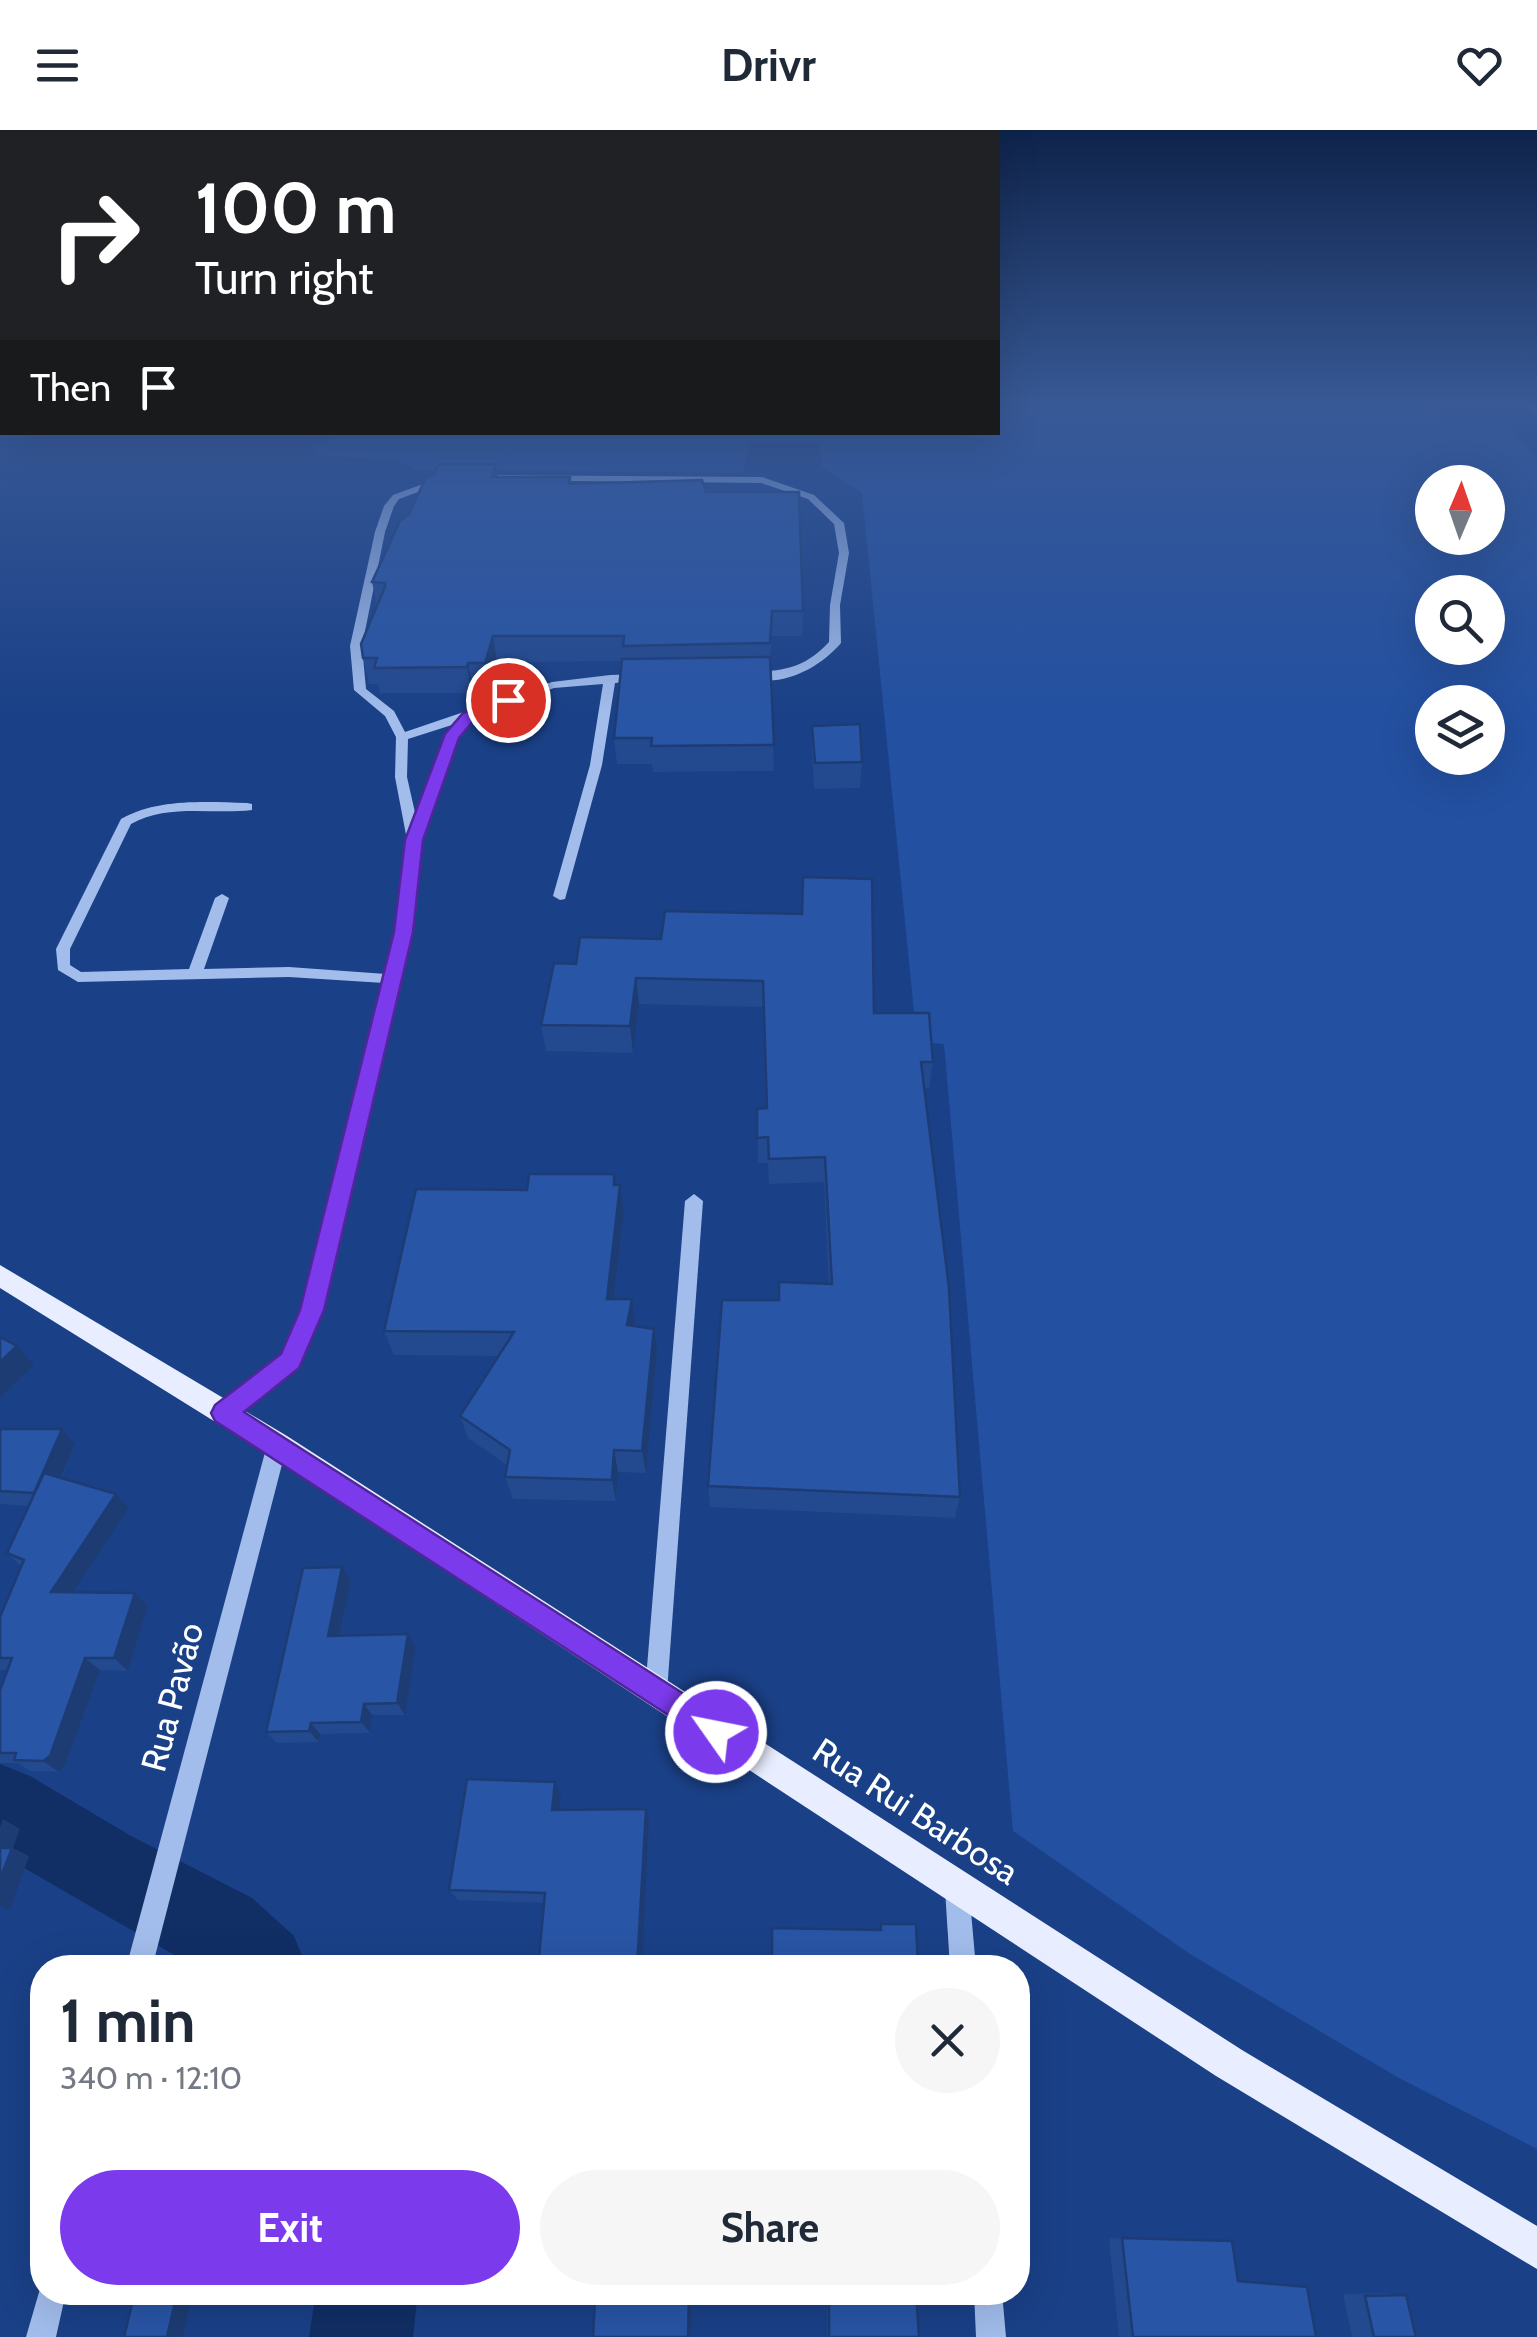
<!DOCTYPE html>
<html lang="en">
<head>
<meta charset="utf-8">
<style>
  body { margin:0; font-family:Cabin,sans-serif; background:#f6f6f7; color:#1f2937; height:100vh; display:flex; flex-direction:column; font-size:38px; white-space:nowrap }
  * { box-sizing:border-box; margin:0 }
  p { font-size:32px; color:#747a83 }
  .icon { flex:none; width:55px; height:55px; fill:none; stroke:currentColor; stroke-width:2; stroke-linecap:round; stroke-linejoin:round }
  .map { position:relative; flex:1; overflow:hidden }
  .details { position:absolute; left:30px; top:1825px; width:1000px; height:350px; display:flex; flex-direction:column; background:#fff; border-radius:40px; box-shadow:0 10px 40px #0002 }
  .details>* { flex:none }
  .hud { position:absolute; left:0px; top:0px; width:1000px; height:305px; box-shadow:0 10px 40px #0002; background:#202124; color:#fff; overflow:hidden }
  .needle { width:65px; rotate:2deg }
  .buttons { position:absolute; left:1415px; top:335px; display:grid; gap:20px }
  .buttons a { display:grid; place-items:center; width:90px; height:90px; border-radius:50%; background:#fff; box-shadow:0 10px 40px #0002; font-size:50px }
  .pin { position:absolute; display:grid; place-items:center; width:85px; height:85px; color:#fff; margin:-42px; border:5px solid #fff; border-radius:50%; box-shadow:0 2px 10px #0007 }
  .me { position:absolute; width:110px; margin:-55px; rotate:303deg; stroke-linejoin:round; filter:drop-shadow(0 0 8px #0008) }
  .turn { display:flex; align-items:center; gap:35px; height:210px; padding:0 30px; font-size:45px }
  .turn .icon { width:130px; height:130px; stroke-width:2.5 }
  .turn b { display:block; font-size:70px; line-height:85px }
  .then { display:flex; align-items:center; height:95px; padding:0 30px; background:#0003; gap:20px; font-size:38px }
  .round { display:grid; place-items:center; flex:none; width:105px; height:105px; border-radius:52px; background:#f6f6f7 }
  .overview { display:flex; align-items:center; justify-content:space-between; height:170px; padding:0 30px }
  h1 { font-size:60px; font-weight:800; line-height:75px }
  .cta { display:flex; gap:20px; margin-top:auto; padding:20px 30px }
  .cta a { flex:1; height:115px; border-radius:60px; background:#7c3aed; color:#fff; font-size:40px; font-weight:800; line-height:115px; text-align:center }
  .cta a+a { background:#f6f6f7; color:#1f2937 }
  header { display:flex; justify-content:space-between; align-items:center; height:130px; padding:0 30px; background:#fff; font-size:45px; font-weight:800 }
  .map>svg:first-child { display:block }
  .green { fill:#2350a1; fill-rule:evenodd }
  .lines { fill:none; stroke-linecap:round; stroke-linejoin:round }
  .river { fill:#112e65; fill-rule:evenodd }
  .minor { fill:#a2bdec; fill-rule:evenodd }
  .major { fill:#e8eeff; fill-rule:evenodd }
  .wall { fill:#23498f }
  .shaded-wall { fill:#1d3c74 }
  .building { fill:#2955a6; stroke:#1d3c74; stroke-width:2.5 }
  .route { fill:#7c3aed; stroke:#51269a; stroke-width:2.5 }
  .labels { text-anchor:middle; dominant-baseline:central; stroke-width:10; stroke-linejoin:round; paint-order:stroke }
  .near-street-label { font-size:35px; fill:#fff; stroke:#1a4087 }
</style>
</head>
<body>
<header><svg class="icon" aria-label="menu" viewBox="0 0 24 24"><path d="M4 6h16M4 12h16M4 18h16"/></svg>Drivr<svg class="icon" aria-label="heart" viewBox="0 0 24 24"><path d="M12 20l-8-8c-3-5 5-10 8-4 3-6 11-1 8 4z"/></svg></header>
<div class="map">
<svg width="1537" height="2207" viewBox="0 0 1537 2207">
  <rect width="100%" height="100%" fill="#1a4087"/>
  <path class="green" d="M 998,276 L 1424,276 L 1455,294 L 1509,297 L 1537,329 L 1537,2019 L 1397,1947 L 1190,1824 L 1013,1701 L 944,914 L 917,912 L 862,363 L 822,337 L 819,313 L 750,313 L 743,343 L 416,339 L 397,331 L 315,325 L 311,315 L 336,307 L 338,302 L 998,302 ZM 1432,352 L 1488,352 L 1488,408 L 1432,408 ZM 1432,462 L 1488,462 L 1488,518 L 1432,518 ZM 1432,572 L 1488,572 L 1488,628 L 1432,628 Z"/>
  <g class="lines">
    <g class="river">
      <path d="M 0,1634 L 30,1646 L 131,1706 L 252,1768 L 294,1806 L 307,1838 L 197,1838 L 0,1724 Z"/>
      <path d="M 316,2162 L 418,2162 L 413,2207 L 309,2207 Z"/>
    </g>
    <g class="minor">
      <path d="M 1531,276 L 1537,276 L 1537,282 L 1534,281 Z"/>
      <path d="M 476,345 L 762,347 L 814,365 L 844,393 L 849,423 L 840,475 L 841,513 C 819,539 777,561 744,545 L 750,542 C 784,541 805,538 829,512 L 830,475 L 839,423 L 834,394 L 808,369 L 761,353 L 473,350 L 471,348 Z"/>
      <path d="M 445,346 L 448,347 L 448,351 L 399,369 L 394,376 L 385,402 L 362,516 L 366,559 L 394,581 L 405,602 L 552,552 L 610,545 L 644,544 L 650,547 L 644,550 L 615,553 L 602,635 L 565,769 L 560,770 L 553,766 L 590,635 L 603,554 L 554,558 L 472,589 L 457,608 L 421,710 L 411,802 L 321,1180 L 297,1237 L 224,1291 L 217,1289 L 214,1283 L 217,1277 L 283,1226 L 303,1180 L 384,853 L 289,847 L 78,852 L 58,840 L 56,819 L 121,689 C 158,668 206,672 247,673 L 252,674 L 252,680 C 212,685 168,673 131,694 L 70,819 L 70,835 L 81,842 L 189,839 L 215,768 L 222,764 L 229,768 L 204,839 L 289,837 L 386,844 L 397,802 L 407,710 L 395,647 L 396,607 L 385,586 L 354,560 L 350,516 L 375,402 L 384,376 L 393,365 ZM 455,594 L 445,607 L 416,687 L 407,647 L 408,609 Z"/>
      <path d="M 694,1064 L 703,1071 L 667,1562 L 664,1570 L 656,1573 L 648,1570 L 645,1562 L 685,1071 Z"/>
      <path d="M 277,1306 L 284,1309 L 287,1315 L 152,1838 L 126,1838 L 267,1315 L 270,1309 Z"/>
      <path d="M 957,1747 L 966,1750 L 969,1759 L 976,1838 L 950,1838 L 945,1759 L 948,1750 Z"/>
      <path d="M 42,2152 L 42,2162 L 66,2162 L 56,2207 L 26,2207 Z"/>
      <path d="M 974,2162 L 1002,2162 L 1006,2207 L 976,2207 Z"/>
    </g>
    <path class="major" d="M 0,1135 L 287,1306 L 1242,1920 L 1537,2096 L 1537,2139 L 1216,1946 L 267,1324 L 0,1158 Z"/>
  </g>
  <g class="wall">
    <path d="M 496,334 L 498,347 L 571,354 L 706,362 L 803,481 L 802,506 L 772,506 L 770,529 L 774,641 L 653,642 L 652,634 L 617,634 L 614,608 L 621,531 L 497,532 L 490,559 L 473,558 L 472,563 L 380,563 L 378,554 L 369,554 L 363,528 L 377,476 L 372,452 Z"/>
    <path d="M 812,596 L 862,632 L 860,658 L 814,659 L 812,622 Z"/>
    <path d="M 661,809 L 874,883 L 933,932 L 929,958 L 924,958 L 960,1367 L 955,1388 L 710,1377 L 708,1356 L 779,1170 L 829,1154 L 824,1052 L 769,1054 L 768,1033 L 758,1033 L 757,979 L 766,978 L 763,877 L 639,874 L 633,923 L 546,921 L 541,895 L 576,834 Z"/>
    <path d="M 616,1055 L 620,1055 L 624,1081 L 614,1169 L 635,1193 L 635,1196 L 657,1222 L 646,1343 L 618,1342 L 616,1371 L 513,1369 L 505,1347 L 507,1335 L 468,1308 L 460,1286 L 499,1226 L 394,1225 L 384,1201 L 527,1060 Z"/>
    <path d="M 0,1302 L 75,1314 L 61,1348 L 116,1364 L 129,1378 L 74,1462 L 135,1463 L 148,1476 L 128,1541 L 100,1540 L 65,1636 L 59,1642 L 30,1641 L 18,1633 L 0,1633 L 0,1560 L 8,1540 L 0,1540 L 0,1487 L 21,1436 L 7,1423 L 28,1376 L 0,1374 Z"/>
    <path d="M 351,1451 L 340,1506 L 416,1517 L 405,1585 L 372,1585 L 370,1603 L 320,1604 L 319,1612 L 277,1613 L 266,1602 Z"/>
    <path d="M 561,1665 L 559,1680 L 649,1691 L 544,1773 L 458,1770 L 449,1760 Z"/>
    <path d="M 1109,2108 L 1232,2111 L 1238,2151 L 1316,2207 L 1119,2207 Z"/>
    <path d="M 827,2162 L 916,2162 L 919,2207 L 827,2207 Z"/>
    <path d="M 1383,2163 L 1406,2165 L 1416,2207 L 1352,2207 L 1343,2164 Z"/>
    <path d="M 151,2165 L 192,2165 L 183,2207 L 124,2207 L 134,2166 Z"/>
  </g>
  <g class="shaded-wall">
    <path d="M 493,506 L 497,532 L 490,559 L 485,533 Z"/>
    <path d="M 468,533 L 473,558 L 472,563 L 467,537 Z"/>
    <path d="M 636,848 L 639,874 L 633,923 L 630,896 Z"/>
    <path d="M 614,1044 L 618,1069 L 620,1055 L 624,1081 L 611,1193 L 607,1169 Z"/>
    <path d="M 632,1169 L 635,1193 L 630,1219 L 627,1195 Z"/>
    <path d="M 654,1199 L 657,1222 L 646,1343 L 642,1321 Z"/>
    <path d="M 17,1216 L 34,1235 L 0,1268 L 0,1232 Z"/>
    <path d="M 62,1299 L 75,1314 L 48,1377 L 34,1363 Z"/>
    <path d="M 614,1320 L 618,1342 L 616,1371 L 612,1350 Z"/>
    <path d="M 116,1364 L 129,1378 L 65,1475 L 51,1462 Z"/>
    <path d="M 342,1437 L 351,1451 L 337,1518 L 328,1506 Z"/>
    <path d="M 135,1463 L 148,1476 L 128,1541 L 114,1528 Z"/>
    <path d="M 408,1504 L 416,1517 L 405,1585 L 397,1573 Z"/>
    <path d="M 85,1528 L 100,1540 L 65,1636 L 59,1642 L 43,1631 Z"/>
    <path d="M 364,1574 L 372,1585 L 370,1603 L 361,1592 Z"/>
    <path d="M 311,1593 L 320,1604 L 319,1612 L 309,1601 Z"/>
    <path d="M 555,1652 L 561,1665 L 558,1692 L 552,1680 Z"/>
    <path d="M 646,1679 L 649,1691 L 642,1838 L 637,1838 Z"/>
    <path d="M 3,1689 L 20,1699 L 13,1718 L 29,1726 L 10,1780 L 0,1776 L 0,1697 Z"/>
    <path d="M 689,2162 L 692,2162 L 690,2207 L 688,2207 Z"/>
    <path d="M 192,2165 L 183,2207 L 167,2207 L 176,2167 Z"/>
  </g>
  <g class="building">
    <path d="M 439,334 L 496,334 L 492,347 L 570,347 L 569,354 L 702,350 L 706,362 L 799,362 L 803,481 L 772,481 L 770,513 L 623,516 L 624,506 L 493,506 L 485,533 L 468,533 L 467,537 L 374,538 L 377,528 L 363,528 L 361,514 L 385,457 L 385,453 L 372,452 L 400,391 L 409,384 L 426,347 L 434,344 Z"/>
    <path d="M 770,527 L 774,615 L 651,616 L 652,608 L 614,608 L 622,529 Z"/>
    <path d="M 860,594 L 862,632 L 815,633 L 812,596 Z"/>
    <path d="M 803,747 L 872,749 L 874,883 L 929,883 L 933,932 L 921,932 L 949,1158 L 960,1367 L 708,1356 L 722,1170 L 779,1170 L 779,1152 L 832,1154 L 825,1027 L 769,1029 L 768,1007 L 757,1008 L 757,979 L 767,978 L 763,851 L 636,848 L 630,896 L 541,895 L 554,833 L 576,834 L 580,807 L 661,809 L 665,781 L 802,784 Z"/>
    <path d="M 529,1044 L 614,1044 L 614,1055 L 620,1055 L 607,1169 L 632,1169 L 627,1195 L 654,1199 L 642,1321 L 614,1320 L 612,1350 L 505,1347 L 510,1320 L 460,1286 L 514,1202 L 384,1201 L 416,1059 L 527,1060 Z"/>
    <path d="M 0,1207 L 17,1216 L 0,1232 Z"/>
    <path d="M 1,1299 L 62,1299 L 34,1363 L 0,1361 L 0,1302 Z"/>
    <path d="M 44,1343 L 116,1364 L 51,1462 L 135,1463 L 114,1528 L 85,1528 L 50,1626 L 43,1631 L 14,1630 L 16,1623 L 0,1623 L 0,1560 L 12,1528 L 0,1528 L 0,1487 L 24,1430 L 7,1423 Z"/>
    <path d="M 342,1437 L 328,1506 L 408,1504 L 397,1573 L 364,1574 L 361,1592 L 311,1593 L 309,1601 L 266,1602 L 303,1438 Z"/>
    <path d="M 467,1649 L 555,1652 L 552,1680 L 646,1679 L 637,1838 L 538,1838 L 545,1763 L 449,1760 Z"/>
    <path d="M 0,1718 L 12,1718 L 0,1749 Z"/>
    <path d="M 881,1794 L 916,1794 L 918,1838 L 772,1838 L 772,1798 L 881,1800 Z"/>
    <path d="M 1122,2108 L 1232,2111 L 1238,2151 L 1307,2157 L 1316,2207 L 1133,2207 Z"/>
    <path d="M 621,2162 L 689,2162 L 688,2207 L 593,2207 L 595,2170 L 621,2168 Z"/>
    <path d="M 829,2162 L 916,2162 L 919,2207 L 829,2207 Z"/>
    <path d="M 1406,2165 L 1416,2207 L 1374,2207 L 1365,2166 Z"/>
    <path d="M 134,2166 L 176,2167 L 167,2207 L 124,2207 Z"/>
  </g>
  <linearGradient id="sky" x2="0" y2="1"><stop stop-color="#0e234a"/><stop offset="0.47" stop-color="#385996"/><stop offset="1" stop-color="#385996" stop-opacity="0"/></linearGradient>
  <rect width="1537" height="585" fill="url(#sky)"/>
  <path class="route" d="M 508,566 L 515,570 L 513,574 L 474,590 L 459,608 L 423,710 L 413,802 L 324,1180 L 299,1238 L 244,1282 L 726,1591 L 731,1602 L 726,1612 L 716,1616 L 215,1291 L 211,1283 L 215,1275 L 281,1224 L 300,1180 L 394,802 L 405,710 L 445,604 L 463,583 Z"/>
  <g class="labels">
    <g class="near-street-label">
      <text transform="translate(172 1567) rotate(-75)">Rua Pavão</text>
      <text transform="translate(916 1681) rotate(33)">Rua Rui Barbosa</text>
    </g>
  </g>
</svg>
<div class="buttons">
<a><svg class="needle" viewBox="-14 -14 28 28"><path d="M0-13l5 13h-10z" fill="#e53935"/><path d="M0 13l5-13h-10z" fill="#747a83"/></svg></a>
<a><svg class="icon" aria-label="search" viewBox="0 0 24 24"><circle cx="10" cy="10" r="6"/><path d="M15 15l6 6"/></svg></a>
<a><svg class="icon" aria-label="layers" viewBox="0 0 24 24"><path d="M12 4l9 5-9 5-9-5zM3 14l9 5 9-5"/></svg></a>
</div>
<div class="pin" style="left:508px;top:570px;background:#d93025"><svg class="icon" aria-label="arrive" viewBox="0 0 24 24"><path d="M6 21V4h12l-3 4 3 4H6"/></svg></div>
<svg class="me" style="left:716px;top:1602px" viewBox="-20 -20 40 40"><circle r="17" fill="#7c3aed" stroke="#fff" stroke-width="3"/><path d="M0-11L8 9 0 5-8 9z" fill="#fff"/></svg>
<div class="hud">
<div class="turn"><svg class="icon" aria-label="right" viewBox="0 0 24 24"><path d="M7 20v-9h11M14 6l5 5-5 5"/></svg><div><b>100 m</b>Turn right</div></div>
<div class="then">Then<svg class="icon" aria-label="arrive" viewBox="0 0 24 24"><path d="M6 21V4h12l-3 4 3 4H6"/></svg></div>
</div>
<section class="details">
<div class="overview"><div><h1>1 min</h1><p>340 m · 12:10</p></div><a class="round"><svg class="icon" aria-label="close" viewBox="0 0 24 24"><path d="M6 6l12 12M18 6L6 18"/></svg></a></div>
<div class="cta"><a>Exit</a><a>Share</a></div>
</section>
</div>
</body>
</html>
